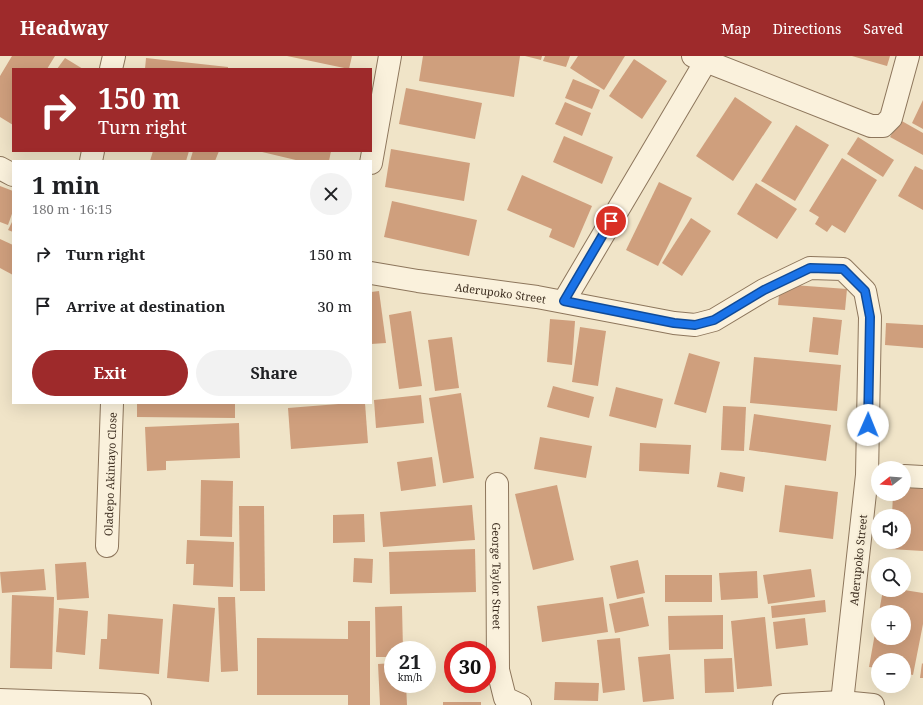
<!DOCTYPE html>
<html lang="en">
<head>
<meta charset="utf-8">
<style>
  body { margin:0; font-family:"Noto Serif",serif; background:#f2f2f2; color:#202124; height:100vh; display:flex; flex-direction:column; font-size:15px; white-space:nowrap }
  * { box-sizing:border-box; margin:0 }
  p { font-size:13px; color:#757577 }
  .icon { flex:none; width:22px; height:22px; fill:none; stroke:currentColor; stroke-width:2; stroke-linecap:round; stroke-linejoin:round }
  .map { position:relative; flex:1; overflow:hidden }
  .sheet { position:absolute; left:12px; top:104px; width:360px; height:244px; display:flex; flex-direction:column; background:#fff; border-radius:0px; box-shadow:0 4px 16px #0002 }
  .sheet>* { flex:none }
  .top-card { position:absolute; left:12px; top:12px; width:360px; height:84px; border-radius:0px; box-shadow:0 4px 16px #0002; background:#9e2a2b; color:#fff; overflow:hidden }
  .needle { width:26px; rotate:253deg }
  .controls { position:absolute; left:871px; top:405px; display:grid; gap:8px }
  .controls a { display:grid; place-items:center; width:40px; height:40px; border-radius:50%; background:#fff; box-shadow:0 4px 16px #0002; font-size:20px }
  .speed { position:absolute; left:384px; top:585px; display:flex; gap:8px; font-size:20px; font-weight:700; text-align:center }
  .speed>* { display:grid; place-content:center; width:52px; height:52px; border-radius:50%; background:#fff; box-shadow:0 4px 16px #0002; line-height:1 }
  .speed small { font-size:10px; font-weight:400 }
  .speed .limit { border:6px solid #d22; background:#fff; color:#111 }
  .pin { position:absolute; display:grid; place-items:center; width:34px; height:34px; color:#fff; margin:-17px; border:2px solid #fff; border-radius:50%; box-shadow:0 1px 4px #0007 }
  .me { position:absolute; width:44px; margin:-22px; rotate:1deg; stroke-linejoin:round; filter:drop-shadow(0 0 3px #0008) }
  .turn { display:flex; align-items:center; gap:14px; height:84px; padding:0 20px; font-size:18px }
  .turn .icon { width:52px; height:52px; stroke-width:2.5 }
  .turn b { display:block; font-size:28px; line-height:34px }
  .round { display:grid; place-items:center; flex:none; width:42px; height:42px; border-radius:21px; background:#f2f2f2 }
  .head { display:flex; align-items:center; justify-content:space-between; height:68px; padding:0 20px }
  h1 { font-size:24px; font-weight:700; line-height:30px }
  .primary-button { display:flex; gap:8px; margin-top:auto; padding:8px 20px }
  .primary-button a { flex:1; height:46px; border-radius:24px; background:#9e2a2b; color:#fff; font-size:16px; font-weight:700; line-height:46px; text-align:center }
  .primary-button a+a { background:#f2f2f2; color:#202124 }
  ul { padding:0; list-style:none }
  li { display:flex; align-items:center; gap:12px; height:52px; padding:0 20px }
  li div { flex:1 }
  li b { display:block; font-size:15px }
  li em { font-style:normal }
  header { display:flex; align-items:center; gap:24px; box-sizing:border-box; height:56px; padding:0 20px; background:#9e2a2b; color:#fff }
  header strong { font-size:19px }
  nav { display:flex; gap:22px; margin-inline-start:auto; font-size:14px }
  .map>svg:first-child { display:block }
  .building { fill:#cf9f7d }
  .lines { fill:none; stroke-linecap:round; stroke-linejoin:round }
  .minor-casing { stroke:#8d765c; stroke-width:24 }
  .minor { stroke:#faf1dc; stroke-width:22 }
  .route-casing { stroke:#114b97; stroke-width:10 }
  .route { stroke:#1a73e8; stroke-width:7 }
  .labels { text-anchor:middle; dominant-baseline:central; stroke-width:4; stroke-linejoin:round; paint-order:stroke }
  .street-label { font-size:11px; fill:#3d2e20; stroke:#f7eed8 }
</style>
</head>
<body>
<header>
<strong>Headway</strong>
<nav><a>Map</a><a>Directions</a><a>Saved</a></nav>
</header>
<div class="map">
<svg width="923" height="649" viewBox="0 0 923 649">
  <rect width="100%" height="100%" fill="#f0e4c8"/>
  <g class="building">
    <path d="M 12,0 L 55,0 L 47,13 L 13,13 L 13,69 L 0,61 L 0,20 Z"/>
    <path d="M 287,0 L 352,0 L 349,13 Z"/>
    <path d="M 423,0 L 520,0 L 514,41 L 419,25 Z"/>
    <path d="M 525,0 L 542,0 L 541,4 Z"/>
    <path d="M 545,0 L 570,0 L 566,11 L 543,5 Z"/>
    <path d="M 578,0 L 625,0 L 604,34 L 570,12 Z"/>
    <path d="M 852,0 L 890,0 L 887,10 Z"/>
    <path d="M 65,2 L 83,13 L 57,13 Z"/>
    <path d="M 146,2 L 228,11 L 228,13 L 145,13 Z"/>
    <path d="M 634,3 L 667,25 L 642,63 L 609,40 Z"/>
    <path d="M 573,23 L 600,34 L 592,53 L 565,42 Z"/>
    <path d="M 406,32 L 482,47 L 475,83 L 399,68 Z"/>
    <path d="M 735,41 L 772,66 L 733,125 L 696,100 Z"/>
    <path d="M 923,44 L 923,73 L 912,67 Z"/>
    <path d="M 565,46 L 591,57 L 582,80 L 555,68 Z"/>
    <path d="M 900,64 L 923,77 L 923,99 L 890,81 Z"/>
    <path d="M 796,69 L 829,89 L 795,145 L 761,125 Z"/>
    <path d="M 564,80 L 613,101 L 602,128 L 553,106 Z"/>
    <path d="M 858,81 L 894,104 L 883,121 L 847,98 Z"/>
    <path d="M 391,93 L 470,107 L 464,145 L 385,131 Z"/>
    <path d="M 153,95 L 189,95 L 186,105 L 150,105 Z"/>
    <path d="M 193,95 L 219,95 L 215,105 L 190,105 Z"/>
    <path d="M 258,95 L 331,95 L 329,105 L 300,105 Z"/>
    <path d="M 842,102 L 877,124 L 845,177 L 832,169 L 827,176 L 815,168 L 819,161 L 809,155 Z"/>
    <path d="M 915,110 L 923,114 L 923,154 L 898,140 Z"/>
    <path d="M 522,119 L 592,150 L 574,192 L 549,181 L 552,173 L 507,154 Z"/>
    <path d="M 659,126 L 692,142 L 658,210 L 626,194 Z"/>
    <path d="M 756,127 L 797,153 L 777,183 L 737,158 Z"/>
    <path d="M 0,130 L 13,135 L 13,155 L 8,169 L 0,166 Z"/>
    <path d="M 392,145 L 477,164 L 469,200 L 384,181 Z"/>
    <path d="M 691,162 L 711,175 L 682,220 L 662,207 Z"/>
    <path d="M 13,164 L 13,176 L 8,174 Z"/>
    <path d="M 0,183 L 13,189 L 13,219 L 0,212 Z"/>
    <path d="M 780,228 L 847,233 L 845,254 L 778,249 Z"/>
    <path d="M 379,235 L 386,287 L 371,288 L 371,236 Z"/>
    <path d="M 411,255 L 422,330 L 399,333 L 389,259 Z"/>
    <path d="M 813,261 L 842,264 L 838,299 L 809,296 Z"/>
    <path d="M 550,263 L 575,265 L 572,309 L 547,306 Z"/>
    <path d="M 886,267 L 923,269 L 923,292 L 885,289 Z"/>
    <path d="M 580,271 L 606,275 L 598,330 L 572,326 Z"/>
    <path d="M 452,281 L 459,332 L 435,335 L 428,284 Z"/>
    <path d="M 689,297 L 720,306 L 706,357 L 674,348 Z"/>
    <path d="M 754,301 L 841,309 L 837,355 L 750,347 Z"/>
    <path d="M 553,330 L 594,341 L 589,362 L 547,351 Z"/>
    <path d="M 616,331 L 663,343 L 656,372 L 609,360 Z"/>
    <path d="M 461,337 L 474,422 L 443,427 L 429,342 Z"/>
    <path d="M 421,339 L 424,367 L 376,372 L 374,344 Z"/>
    <path d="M 137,347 L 235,347 L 235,362 L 137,361 Z"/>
    <path d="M 351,347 L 365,347 L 368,387 L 291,393 L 288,352 Z"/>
    <path d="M 723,350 L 746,351 L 744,395 L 721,394 Z"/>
    <path d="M 754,358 L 831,369 L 826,405 L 749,394 Z"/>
    <path d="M 239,367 L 240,402 L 166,405 L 166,414 L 147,415 L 145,371 Z"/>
    <path d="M 540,381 L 592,390 L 586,422 L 534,413 Z"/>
    <path d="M 640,387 L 691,389 L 689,418 L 639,415 Z"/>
    <path d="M 432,401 L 436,430 L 401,435 L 397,406 Z"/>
    <path d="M 720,416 L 745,421 L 743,436 L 717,431 Z"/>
    <path d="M 201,424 L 233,425 L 232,481 L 200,480 Z"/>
    <path d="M 904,428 L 923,429 L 923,495 L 890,493 L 890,486 L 904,486 L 904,460 L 892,460 L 893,438 L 904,438 Z"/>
    <path d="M 557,429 L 574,504 L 533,514 L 515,438 Z"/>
    <path d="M 785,429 L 838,436 L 833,483 L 779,476 Z"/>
    <path d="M 472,449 L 475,484 L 383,491 L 380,456 Z"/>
    <path d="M 239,450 L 264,450 L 265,535 L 240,535 Z"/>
    <path d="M 364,458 L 365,486 L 333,487 L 333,459 Z"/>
    <path d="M 187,484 L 234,486 L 233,531 L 193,529 L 194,508 L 186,508 Z"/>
    <path d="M 475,493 L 476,536 L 390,538 L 389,496 Z"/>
    <path d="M 354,502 L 373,503 L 372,527 L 353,526 Z"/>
    <path d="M 638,504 L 645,537 L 617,543 L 610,510 Z"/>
    <path d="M 86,506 L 89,542 L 57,544 L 55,508 Z"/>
    <path d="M 44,513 L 46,534 L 2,537 L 0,516 Z"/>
    <path d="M 811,513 L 815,541 L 768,548 L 763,519 Z"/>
    <path d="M 757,515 L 758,542 L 721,544 L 719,517 Z"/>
    <rect x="665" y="519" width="47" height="27"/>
    <path d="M 883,534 L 904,534 L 923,537 L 923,568 L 913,619 L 904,617 L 904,604 L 878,604 L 878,612 L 869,611 L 877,566 L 878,582 L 904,582 L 904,556 L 879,556 Z"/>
    <path d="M 12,539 L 54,541 L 52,613 L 10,612 Z"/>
    <path d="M 218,541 L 235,541 L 238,615 L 221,616 Z"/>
    <path d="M 603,541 L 608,576 L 542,586 L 537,550 Z"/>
    <path d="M 643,541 L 649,570 L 615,577 L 609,548 Z"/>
    <path d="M 825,544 L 826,556 L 772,562 L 771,550 Z"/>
    <path d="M 173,548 L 215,552 L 209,626 L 167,622 Z"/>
    <path d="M 402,550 L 403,594 L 393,594 L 393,601 L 376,601 L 375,551 Z"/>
    <path d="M 59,552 L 88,555 L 85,599 L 56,596 Z"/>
    <path d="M 108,558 L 163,563 L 159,618 L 99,613 L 101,583 L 107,583 Z"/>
    <path d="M 723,559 L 723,593 L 669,594 L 668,560 Z"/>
    <path d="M 765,561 L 772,630 L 737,633 L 731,565 Z"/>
    <path d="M 805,562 L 808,589 L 776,593 L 773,566 Z"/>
    <path d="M 348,565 L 370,565 L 370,649 L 348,649 L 348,639 L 257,639 L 257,582 L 348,583 Z"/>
    <path d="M 620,582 L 625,634 L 603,637 L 597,584 Z"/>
    <path d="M 670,598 L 674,643 L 643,646 L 638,601 Z"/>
    <path d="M 732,602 L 734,636 L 705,637 L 704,603 Z"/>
    <path d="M 393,607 L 393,628 L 406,628 L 407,649 L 380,649 L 378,608 Z"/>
    <path d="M 922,607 L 923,608 L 923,622 L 920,622 Z"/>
    <path d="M 555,626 L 599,627 L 598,645 L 554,644 Z"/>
    <rect x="443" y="646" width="38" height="3"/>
  </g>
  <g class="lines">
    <g class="minor-casing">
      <g id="minor">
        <path d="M 693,0 L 871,70 L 883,70 L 891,62 L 908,0"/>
        <path d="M 111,13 L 114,0"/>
        <path d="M 91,105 L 93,95"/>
        <path d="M 371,107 L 390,0"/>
        <path d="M 0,112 L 13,119"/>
        <path id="s1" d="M 371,217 L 418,225 L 537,241 L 674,267 L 695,269 L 714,264 L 764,234 L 810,212 L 843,213 L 865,235 L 870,261 L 867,419 L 842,646"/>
        <path d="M 564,245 L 706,5"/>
        <path d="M 904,420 L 923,421"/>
        <path id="s2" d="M 497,428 L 498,614 L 505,642 L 520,649"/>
        <path id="s3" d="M 107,490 L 112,347"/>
        <path d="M 0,644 L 140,649"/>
        <path d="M 784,649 L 842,646 L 873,649"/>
      </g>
    </g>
    <use href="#minor" class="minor"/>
  </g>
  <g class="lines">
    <g class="route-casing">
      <path id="route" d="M 611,165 L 564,245 L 674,267 L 695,269 L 714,264 L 764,234 L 810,212 L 843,213 L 865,235 L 870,261 L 868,369"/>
    </g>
    <use href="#route" class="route"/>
  </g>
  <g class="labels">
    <g class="street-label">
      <text stroke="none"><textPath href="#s1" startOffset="131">Aderupoko Street</textPath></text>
      <text stroke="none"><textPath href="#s3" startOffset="72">Oladepo Akintayo Close</textPath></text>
      <text transform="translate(858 504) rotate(-84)">Aderupoko Street</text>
      <text stroke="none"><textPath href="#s2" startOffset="92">George Taylor Street</textPath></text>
    </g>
  </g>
</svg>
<div class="controls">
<a><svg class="needle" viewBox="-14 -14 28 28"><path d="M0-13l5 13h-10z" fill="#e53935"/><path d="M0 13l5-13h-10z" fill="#757577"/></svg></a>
<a><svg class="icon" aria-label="sound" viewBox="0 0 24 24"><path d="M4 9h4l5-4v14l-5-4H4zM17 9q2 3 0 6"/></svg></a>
<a><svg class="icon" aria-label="search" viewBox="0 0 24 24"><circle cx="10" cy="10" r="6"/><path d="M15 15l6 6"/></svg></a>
<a>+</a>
<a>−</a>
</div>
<div class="speed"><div>21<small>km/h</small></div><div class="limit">30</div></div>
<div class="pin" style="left:611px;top:165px;background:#d93025"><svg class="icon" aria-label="arrive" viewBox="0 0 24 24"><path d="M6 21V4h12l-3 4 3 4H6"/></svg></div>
<svg class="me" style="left:868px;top:369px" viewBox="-20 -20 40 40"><circle r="19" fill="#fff"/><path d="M0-13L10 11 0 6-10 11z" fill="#1a73e8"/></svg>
<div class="top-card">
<div class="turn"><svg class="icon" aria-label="right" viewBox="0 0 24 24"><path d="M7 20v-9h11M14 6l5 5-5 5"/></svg><div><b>150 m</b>Turn right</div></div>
</div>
<section class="sheet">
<div class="head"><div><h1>1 min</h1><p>180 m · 16:15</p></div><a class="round"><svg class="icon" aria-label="close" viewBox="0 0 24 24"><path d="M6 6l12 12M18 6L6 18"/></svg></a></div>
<ul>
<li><svg class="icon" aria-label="right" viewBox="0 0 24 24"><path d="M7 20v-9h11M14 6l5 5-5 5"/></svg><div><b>Turn right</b></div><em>150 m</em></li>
<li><svg class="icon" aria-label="arrive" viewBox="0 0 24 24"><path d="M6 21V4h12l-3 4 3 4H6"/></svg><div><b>Arrive at destination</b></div><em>30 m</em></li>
</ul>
<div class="primary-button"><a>Exit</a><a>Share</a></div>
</section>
</div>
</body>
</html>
